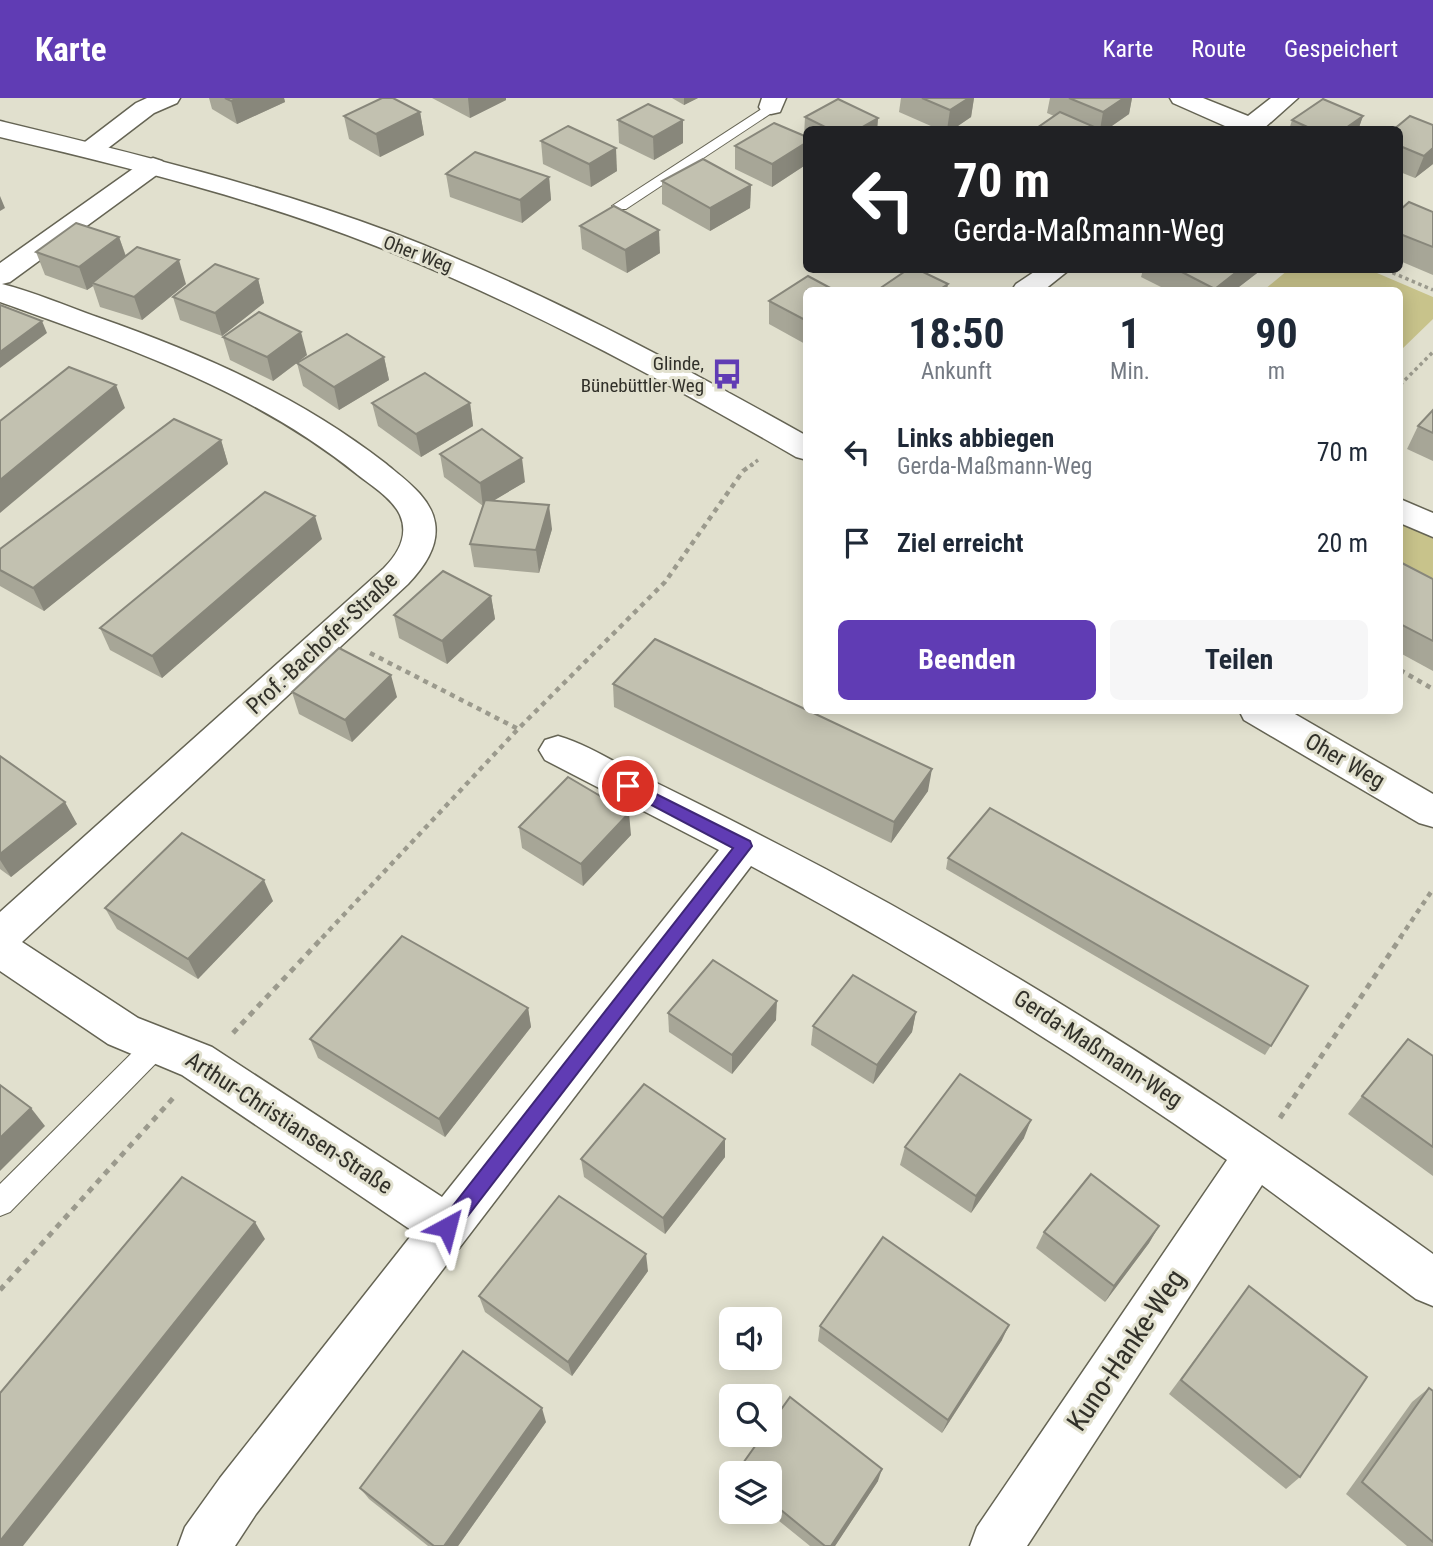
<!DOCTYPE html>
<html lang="de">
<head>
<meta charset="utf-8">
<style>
  body { margin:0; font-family:"Roboto Condensed",sans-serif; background:#f6f6f7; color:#1f2937; height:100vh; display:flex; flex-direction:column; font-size:26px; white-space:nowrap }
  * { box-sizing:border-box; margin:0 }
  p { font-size:23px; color:#747a83 }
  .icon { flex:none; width:38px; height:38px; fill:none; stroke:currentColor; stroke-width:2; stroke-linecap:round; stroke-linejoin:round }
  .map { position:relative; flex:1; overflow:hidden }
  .sheet { position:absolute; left:803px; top:189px; width:600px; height:427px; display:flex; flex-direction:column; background:#fff; border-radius:10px; box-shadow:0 4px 18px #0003 }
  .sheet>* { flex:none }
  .guide { position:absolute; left:803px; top:28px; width:600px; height:147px; border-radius:10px; box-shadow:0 4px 18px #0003; background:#202124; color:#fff; overflow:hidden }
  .controls { position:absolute; left:719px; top:1209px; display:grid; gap:14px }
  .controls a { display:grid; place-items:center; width:63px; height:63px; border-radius:10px; background:#fff; box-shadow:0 4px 18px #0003; font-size:35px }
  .pin { position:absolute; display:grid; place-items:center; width:60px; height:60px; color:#fff; margin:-30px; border:4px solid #fff; border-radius:50%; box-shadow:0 2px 7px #0007 }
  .me { position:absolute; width:77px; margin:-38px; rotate:38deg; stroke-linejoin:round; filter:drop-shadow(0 0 5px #0008) }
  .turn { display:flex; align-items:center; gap:24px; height:147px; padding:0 35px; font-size:32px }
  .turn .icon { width:91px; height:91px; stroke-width:2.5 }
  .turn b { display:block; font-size:49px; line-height:60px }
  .eta { display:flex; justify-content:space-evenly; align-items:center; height:119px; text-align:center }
  .eta b { font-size:42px; font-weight:700; line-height:49px }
  .primary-button { display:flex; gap:14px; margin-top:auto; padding:14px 35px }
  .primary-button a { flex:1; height:80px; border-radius:10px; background:#603cb4; color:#fff; font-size:28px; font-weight:700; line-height:80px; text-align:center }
  .primary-button a+a { background:#f6f6f7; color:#1f2937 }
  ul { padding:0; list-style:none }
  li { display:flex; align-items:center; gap:21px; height:91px; padding:0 35px }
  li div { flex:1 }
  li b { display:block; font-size:26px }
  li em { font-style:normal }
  header { display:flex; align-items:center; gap:42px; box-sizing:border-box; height:98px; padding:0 35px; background:#603cb4; color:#fff }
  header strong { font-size:33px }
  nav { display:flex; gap:38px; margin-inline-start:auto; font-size:24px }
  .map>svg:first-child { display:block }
  .green { fill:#c8c38b }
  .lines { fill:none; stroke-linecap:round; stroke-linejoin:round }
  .lane-casing { stroke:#656454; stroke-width:2 }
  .street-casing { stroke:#656454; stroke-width:3 }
  .secondary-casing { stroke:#656454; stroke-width:3 }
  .path-far2 { stroke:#9b9a8d; stroke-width:3.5; stroke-dasharray:3.5 3.5; stroke-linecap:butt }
  .path-far1 { stroke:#9b9a8d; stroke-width:4.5; stroke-dasharray:5 5; stroke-linecap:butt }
  .path { stroke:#9b9a8d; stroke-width:5; stroke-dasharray:6 6; stroke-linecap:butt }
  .lane { fill:#fff; fill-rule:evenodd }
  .street { fill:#fff; fill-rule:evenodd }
  .secondary { fill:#fff; fill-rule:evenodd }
  .wall { fill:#a7a697 }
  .shaded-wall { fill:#88877b }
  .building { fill:#c2c1b0; stroke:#88877b; stroke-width:2 }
  .route { fill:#603cb4; stroke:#3e2775; stroke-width:2 }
  .labels { text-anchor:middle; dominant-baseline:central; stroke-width:6; stroke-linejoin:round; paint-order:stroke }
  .far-street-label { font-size:19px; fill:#313029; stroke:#e1e0ce }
  .far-poi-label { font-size:19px; fill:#313029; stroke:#e1e0ce; text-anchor:end }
  .street-label { font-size:23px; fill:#313029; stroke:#e1e0ce }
  .near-street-label { font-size:28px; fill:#313029; stroke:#e1e0ce }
</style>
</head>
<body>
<header>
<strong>Karte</strong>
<nav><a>Karte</a><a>Route</a><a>Gespeichert</a></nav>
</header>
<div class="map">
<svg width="1433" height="1448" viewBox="0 0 1433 1448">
  <rect width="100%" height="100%" fill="#e1e0ce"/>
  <g class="green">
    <path d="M 1288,172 L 1370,172 L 1433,199 L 1433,221 L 1400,253 L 1400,192 L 1264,192 Z"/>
    <path d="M 1400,412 L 1433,428 L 1433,495 L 1400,477 Z"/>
  </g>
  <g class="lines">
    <g class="lane-casing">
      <g id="lane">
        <path d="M 771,5 L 776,6 L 778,9 L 776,12 L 626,111 L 614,111 L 612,108 Z"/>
        <path d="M 157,936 L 166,939 L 170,947 L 166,955 L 10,1114 L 0,1118 L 0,1086 L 148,939 Z"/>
      </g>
    </g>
    <g class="street-casing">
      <g id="street">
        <path d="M 147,0 L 180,0 L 177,5 L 154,15 L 99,57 L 90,60 L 81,57 L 77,52 L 81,47 L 136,5 Z"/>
        <path d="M 762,0 L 786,0 L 780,14 L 771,16 L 762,14 L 759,9 Z"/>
        <path d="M 1170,0 L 1203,0 L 1248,18 L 1271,0 L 1298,0 L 1262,32 L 1234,32 L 1173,5 Z"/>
        <path d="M 153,60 L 162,63 L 166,68 L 162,73 L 10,184 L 2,186 C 34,194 66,208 97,219 C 200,255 299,298 385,365 C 404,381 431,399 435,425 C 439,449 423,470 408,486 L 22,844 L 138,920 L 212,949 L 442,1099 L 719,752 L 545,662 L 539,652 L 545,642 L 558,638 C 585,646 609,661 634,674 C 677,695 720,716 762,738 C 998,858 1219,1001 1433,1156 L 1433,1208 L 1416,1201 L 1262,1087 L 1027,1448 L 970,1448 L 977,1429 L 1227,1062 C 1074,955 916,856 751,768 L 256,1416 L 235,1448 L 178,1448 L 185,1429 L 220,1380 L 414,1134 L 182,977 L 108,946 L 0,873 L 0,814 L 384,470 C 398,456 409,437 400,417 C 393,401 372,388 358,377 C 253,292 126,249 0,204 L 0,165 L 144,63 Z"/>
        <path d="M 1037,172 L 1069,172 L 1044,192 L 1012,192 L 1016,186 Z"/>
        <path d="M 1400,401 L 1433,415 L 1433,439 L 1400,425 Z"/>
      </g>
    </g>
    <g class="secondary-casing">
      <g id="secondary">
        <path d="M 0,23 C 132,55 265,87 393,135 C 537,190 673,263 807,338 L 807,362 L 796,359 C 660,280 522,206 376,148 C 254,100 127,69 0,39 Z"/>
        <path d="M 1239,612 L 1288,612 L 1433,696 L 1433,729 L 1419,725 L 1244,622 Z"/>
      </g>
    </g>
    <g class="path-far2">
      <path d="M 1386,172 L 1433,192"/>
      <path d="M 1400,287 L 1433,254"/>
      <path d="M 750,368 L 758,362"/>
    </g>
    <g class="path-far1">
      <path d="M 370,555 L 520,632"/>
      <path d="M 1400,572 L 1433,591"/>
      <path d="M 322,840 L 518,631 L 665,484 L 743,373 L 753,366"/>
      <path d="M 1400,840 L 1433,791"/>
    </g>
    <g class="path">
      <path d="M 233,935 L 323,839"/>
      <path d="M 1280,1020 L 1401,839"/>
      <path d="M 0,1192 L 175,998"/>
    </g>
    <use href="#lane" class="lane"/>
    <use href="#street" class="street"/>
    <use href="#secondary" class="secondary"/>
  </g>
  <g class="wall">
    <path d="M 209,0 L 284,0 L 285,4 L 237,26 L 212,11 Z"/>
    <path d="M 432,0 L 506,0 L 506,2 L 470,20 Z"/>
    <path d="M 672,0 L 698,0 L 684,7 Z"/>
    <path d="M 901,0 L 974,0 L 971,19 L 952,32 L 940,32 L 899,14 Z"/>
    <path d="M 1050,0 L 1132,0 L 1129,16 L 1106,32 L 1034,32 L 1054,18 L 1047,15 Z"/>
    <path d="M 420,14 L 424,37 L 380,59 L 349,41 L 344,18 Z"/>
    <path d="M 1363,18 L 1358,32 L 1289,32 L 1292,22 Z"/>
    <path d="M 805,19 L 878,20 L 877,32 L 807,32 L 807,66 L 772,89 L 735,71 L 735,48 L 804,38 Z"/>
    <path d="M 618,22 L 683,22 L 683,45 L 654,62 L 619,45 Z"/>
    <path d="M 1433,27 L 1433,66 L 1415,80 L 1400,74 L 1400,32 Z"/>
    <path d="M 541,43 L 617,73 L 591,89 L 543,66 Z"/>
    <path d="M 446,76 L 549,79 L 551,102 L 522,125 L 450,99 Z"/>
    <path d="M 662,83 L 751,87 L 750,110 L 710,133 L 662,106 Z"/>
    <path d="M 1400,112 L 1433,114 L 1433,177 L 1400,163 Z"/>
    <path d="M 580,128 L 660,155 L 627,175 L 582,151 Z"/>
    <path d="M 119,139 L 126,158 L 186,186 L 142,222 L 100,209 L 93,188 L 87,192 L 45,177 L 36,154 Z"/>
    <path d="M 1143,172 L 1261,172 L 1235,192 L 1167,192 L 1141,179 Z"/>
    <path d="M 258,181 L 264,205 L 222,238 L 180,222 L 173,199 Z"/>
    <path d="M 807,192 L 807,247 L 769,226 L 769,203 Z"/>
    <path d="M 223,239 L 307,257 L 298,264 L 384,259 L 389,282 L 339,312 L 303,288 L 297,265 L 273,283 L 230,262 Z"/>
    <path d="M 372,305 L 470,305 L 473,328 L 421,359 L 378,328 Z"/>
    <path d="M 1433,312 L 1433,363 L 1407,351 L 1418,328 Z"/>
    <path d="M 221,342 L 228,366 L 44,513 L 0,488 L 0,451 Z"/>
    <path d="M 440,356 L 525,384 L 494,402 L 552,431 L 539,475 L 474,469 L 470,446 L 483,408 L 444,379 Z"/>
    <path d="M 322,441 L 162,580 L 110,552 L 100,530 Z"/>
    <path d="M 1400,464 L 1433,481 L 1433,573 L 1400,555 Z"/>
    <path d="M 491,498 L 495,521 L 447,566 L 399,540 L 394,517 Z"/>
    <path d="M 613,586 L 928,693 L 891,745 L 614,609 Z"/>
    <path d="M 292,594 L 397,599 L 352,644 L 299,616 Z"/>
    <path d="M 0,658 L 77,726 L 11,779 L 0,771 Z"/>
    <path d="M 519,729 L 631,737 L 583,788 L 522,750 Z"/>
    <path d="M 948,760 L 1308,888 L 1265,957 L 946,771 Z"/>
    <path d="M 273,803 L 198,881 L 117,831 L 105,810 Z"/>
    <path d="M 528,910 L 531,929 L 445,1039 L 318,960 L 310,941 Z"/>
    <path d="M 916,914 L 912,934 L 873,986 L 811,947 L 813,928 Z"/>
    <path d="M 668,915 L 776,922 L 732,976 L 669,934 Z"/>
    <path d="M 1433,958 L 1433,1078 L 1348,1016 L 1362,998 Z"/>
    <path d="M 1024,1040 L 971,1115 L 900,1067 L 905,1049 Z"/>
    <path d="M 725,1041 L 725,1059 L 665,1136 L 584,1079 L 581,1061 Z"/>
    <path d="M 1159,1128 L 1149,1145 L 1105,1204 L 1036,1150 L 1044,1134 Z"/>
    <path d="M 648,1173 L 572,1278 L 485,1214 L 479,1198 Z"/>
    <path d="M 1249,1188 L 1300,1379 L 1286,1391 L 1169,1296 Z"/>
    <path d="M 820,1228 L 1002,1242 L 942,1335 L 818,1243 Z"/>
    <path d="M 1429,1290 L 1433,1293 L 1433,1448 L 1407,1448 L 1346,1396 L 1412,1304 Z"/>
    <path d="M 546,1324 L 458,1448 L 428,1448 L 369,1401 L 360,1390 Z"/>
    <path d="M 770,1376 L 878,1383 L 835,1448 L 810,1448 L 768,1414 L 770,1414 Z"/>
  </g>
  <g class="shaded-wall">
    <path d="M 238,0 L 284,0 L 285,4 L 237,26 L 231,3 Z"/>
    <path d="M 468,0 L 506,0 L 506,2 L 470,20 Z"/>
    <path d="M 684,0 L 698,0 L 684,7 Z"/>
    <path d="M 969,0 L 974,0 L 971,19 L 952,32 L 947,32 L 950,12 Z"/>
    <path d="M 1124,0 L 1132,0 L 1129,16 L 1106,32 L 1100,32 L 1103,14 Z"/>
    <path d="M 420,14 L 424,37 L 380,59 L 376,36 Z"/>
    <path d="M 1363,18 L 1358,32 L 1343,32 Z"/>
    <path d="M 878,20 L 877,32 L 857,32 Z"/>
    <path d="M 683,22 L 683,45 L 654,62 L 653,39 Z"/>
    <path d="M 807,44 L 807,66 L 772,89 L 772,66 Z"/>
    <path d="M 616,50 L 617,73 L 591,89 L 589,66 Z"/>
    <path d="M 1433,50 L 1433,66 L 1415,80 L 1424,58 Z"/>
    <path d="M 549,79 L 551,102 L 522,125 L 520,102 Z"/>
    <path d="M 751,87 L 750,110 L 710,133 L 710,110 Z"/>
    <path d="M 0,98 L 5,110 L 0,113 Z"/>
    <path d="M 659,132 L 660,155 L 627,175 L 625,152 Z"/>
    <path d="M 119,139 L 127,162 L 92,185 L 93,188 L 87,192 L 79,169 Z"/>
    <path d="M 179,162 L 186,186 L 142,222 L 134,199 Z"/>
    <path d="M 1239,172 L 1261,172 L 1235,192 L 1215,192 L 1215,191 Z"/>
    <path d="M 258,181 L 264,205 L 222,238 L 215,215 Z"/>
    <path d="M 948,186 L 947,192 L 939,192 Z"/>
    <path d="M 42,223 L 47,235 L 0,270 L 0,254 Z"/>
    <path d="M 301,234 L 307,257 L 273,283 L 267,259 Z"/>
    <path d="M 384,259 L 389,282 L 339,312 L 334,289 Z"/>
    <path d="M 116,287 L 125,310 L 0,415 L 0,382 Z"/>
    <path d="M 470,305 L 473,328 L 421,359 L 416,336 Z"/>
    <path d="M 221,342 L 228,366 L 44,513 L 33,490 Z"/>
    <path d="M 522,360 L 525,384 L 483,409 L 480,385 Z"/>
    <path d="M 549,407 L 552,431 L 539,475 L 536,452 Z"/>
    <path d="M 315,418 L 322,441 L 162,580 L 152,558 Z"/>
    <path d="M 491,498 L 495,521 L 447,566 L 442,543 Z"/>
    <path d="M 391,577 L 397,599 L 352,644 L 345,622 Z"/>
    <path d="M 932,671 L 928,693 L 891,745 L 894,724 Z"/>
    <path d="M 65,704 L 77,726 L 11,779 L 0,762 L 0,756 Z"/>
    <path d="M 629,715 L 631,737 L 583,788 L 581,766 Z"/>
    <path d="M 264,782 L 273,803 L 198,881 L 188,861 Z"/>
    <path d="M 777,903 L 776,922 L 732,976 L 732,957 Z"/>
    <path d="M 528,910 L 531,929 L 445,1039 L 439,1021 Z"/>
    <path d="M 916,914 L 912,934 L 873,986 L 877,967 Z"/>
    <path d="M 31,1010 L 45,1028 L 0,1073 L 0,1040 Z"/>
    <path d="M 1031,1022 L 1024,1040 L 971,1115 L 976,1098 Z"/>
    <path d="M 725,1041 L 725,1059 L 665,1136 L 663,1120 Z"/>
    <path d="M 255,1124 L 265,1141 L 23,1448 L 0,1448 L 0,1443 Z"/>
    <path d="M 1159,1128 L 1149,1145 L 1105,1204 L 1114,1188 Z"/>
    <path d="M 646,1156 L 648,1173 L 572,1278 L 568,1264 Z"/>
    <path d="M 1009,1227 L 1002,1242 L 942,1335 L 948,1322 Z"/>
    <path d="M 542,1310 L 546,1324 L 458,1448 L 444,1448 Z"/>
    <path d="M 882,1371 L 878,1383 L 835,1448 L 831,1448 Z"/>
  </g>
  <g class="building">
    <path d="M 225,0 L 238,0 L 231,3 Z"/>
    <path d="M 382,0 L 393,0 L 420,14 L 376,36 L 344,18 Z"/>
    <path d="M 922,0 L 969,0 L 950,12 Z"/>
    <path d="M 1069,0 L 1124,0 L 1103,14 Z"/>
    <path d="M 838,1 L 878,20 L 857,32 L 831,32 L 805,19 Z"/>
    <path d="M 1323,1 L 1363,18 L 1343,32 L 1314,32 L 1292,22 Z"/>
    <path d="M 648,6 L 683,22 L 653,39 L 618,22 Z"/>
    <path d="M 1060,14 L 1099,31 L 1098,32 L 1034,32 Z"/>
    <path d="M 1410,18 L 1433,27 L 1433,50 L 1424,58 L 1400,48 L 1400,32 L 1393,32 Z"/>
    <path d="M 774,25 L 807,39 L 807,44 L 772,66 L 735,48 Z"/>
    <path d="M 568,28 L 616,50 L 589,66 L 541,43 Z"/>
    <path d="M 475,54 L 549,79 L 520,102 L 446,76 Z"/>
    <path d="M 703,61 L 751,87 L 710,110 L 662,83 Z"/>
    <path d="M 1409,104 L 1433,114 L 1433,149 L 1400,136 L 1400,112 Z"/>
    <path d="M 614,108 L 659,132 L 625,152 L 580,128 Z"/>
    <path d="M 76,125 L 119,139 L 79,169 L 36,154 Z"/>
    <path d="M 137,149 L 179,162 L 134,199 L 92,185 Z"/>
    <path d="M 215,166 L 258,181 L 215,215 L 173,199 Z"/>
    <path d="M 907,172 L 919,172 L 948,186 L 939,192 L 883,192 L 879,191 Z"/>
    <path d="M 1178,172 L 1239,172 L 1215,191 L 1220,192 L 1213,192 L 1215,191 Z"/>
    <path d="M 808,178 L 834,192 L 807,192 L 807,223 L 769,203 Z"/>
    <path d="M 0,207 L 42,223 L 0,254 Z"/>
    <path d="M 259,214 L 301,234 L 267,259 L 223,239 Z"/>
    <path d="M 347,236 L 384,259 L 334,289 L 297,265 Z"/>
    <path d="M 69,269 L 116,287 L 0,382 L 0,323 Z"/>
    <path d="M 425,275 L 470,305 L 416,336 L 372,305 Z"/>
    <path d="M 1433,312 L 1433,335 L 1418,328 Z"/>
    <path d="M 174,321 L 221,342 L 33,490 L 0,472 L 0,451 Z"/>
    <path d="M 482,331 L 522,360 L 480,385 L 440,356 Z"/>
    <path d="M 265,394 L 315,418 L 152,558 L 100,530 Z"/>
    <path d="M 485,402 L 549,407 L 536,452 L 470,446 Z"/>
    <path d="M 1400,464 L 1433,481 L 1433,543 L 1400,526 Z"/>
    <path d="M 443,473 L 491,498 L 442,543 L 394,517 Z"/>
    <path d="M 655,541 L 807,612 L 932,671 L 894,724 L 613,586 Z"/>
    <path d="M 339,550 L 391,577 L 345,622 L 292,594 Z"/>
    <path d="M 0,658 L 65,704 L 0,756 Z"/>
    <path d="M 568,679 L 629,715 L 581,766 L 519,729 Z"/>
    <path d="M 990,710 L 1308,888 L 1271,948 L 948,760 Z"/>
    <path d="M 182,735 L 264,782 L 188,861 L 105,810 Z"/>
    <path d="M 402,838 L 528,910 L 439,1021 L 310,941 Z"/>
    <path d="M 713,862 L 777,903 L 732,957 L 668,915 Z"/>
    <path d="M 853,877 L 916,914 L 877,967 L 813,928 Z"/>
    <path d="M 1408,941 L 1433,958 L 1433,1049 L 1362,998 Z"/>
    <path d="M 960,976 L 1031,1022 L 976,1098 L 905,1049 Z"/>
    <path d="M 644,986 L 725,1041 L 663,1120 L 581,1061 Z"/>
    <path d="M 0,987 L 31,1010 L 0,1040 Z"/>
    <path d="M 1091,1076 L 1159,1128 L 1114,1188 L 1044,1134 Z"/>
    <path d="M 182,1079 L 255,1124 L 0,1443 L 0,1295 Z"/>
    <path d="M 559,1098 L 646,1156 L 568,1264 L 479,1198 Z"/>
    <path d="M 883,1139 L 1009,1227 L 948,1322 L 820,1228 Z"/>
    <path d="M 1249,1188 L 1367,1279 L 1300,1379 L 1181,1282 Z"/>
    <path d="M 463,1253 L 542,1310 L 444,1448 L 434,1448 L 360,1390 Z"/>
    <path d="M 1429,1290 L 1433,1293 L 1433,1444 L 1362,1384 Z"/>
    <path d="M 790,1299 L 882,1371 L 831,1448 L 825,1448 L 770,1403 L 770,1376 L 736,1375 L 763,1337 L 770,1337 L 770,1327 Z"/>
  </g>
  <path class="route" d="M 628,682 L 750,743 L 752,748 L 454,1136 L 447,1138 L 441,1136 L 438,1129 L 441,1123 L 733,750 L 623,692 L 620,688 Z"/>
  <defs>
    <g id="bus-bare" transform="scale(2.415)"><path d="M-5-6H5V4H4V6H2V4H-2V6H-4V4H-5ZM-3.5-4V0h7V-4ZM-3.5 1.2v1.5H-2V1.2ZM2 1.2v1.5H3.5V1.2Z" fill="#603cb4" stroke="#e1e0ce" stroke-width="2.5" paint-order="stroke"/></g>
  </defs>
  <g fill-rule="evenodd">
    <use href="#bus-bare" x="727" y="276"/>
  </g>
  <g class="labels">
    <g class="far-street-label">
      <text transform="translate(418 156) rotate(21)">Oher Weg</text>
    </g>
    <g class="far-poi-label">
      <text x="704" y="265">Glinde,<tspan x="704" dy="22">Bünebüttler Weg</tspan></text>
    </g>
    <g class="street-label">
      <text transform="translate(322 545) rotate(-43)">Prof.-Bachofer-Straße</text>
      <text transform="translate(1345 663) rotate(30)">Oher Weg</text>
      <text transform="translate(1098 951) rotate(33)">Gerda-Maßmann-Weg</text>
      <text transform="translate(289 1025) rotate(33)">Arthur-Christiansen-Straße</text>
    </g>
    <g class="near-street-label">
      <text transform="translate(1126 1252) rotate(-56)">Kuno-Hanke-Weg</text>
    </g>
  </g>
</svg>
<div class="controls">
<a><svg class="icon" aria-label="sound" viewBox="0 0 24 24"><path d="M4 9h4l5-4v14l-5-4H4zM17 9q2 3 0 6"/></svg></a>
<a><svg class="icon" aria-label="search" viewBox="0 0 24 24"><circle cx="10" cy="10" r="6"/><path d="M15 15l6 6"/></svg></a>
<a><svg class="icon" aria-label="layers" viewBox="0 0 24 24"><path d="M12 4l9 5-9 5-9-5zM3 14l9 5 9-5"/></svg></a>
</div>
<div class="pin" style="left:628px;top:688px;background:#d93025"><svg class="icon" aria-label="arrive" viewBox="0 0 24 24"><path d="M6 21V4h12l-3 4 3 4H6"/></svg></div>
<svg class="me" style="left:447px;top:1129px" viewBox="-20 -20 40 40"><path d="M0-17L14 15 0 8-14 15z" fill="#603cb4" stroke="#fff" stroke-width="4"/></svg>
<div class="guide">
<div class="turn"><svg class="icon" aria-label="left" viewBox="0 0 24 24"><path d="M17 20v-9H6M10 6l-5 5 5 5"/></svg><div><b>70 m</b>Gerda-Maßmann-Weg</div></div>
</div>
<section class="sheet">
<div class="eta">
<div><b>18:50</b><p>Ankunft</p></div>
<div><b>1</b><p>Min.</p></div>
<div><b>90</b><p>m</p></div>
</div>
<ul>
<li><svg class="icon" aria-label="left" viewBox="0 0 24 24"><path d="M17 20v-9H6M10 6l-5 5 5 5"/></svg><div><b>Links abbiegen</b><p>Gerda-Maßmann-Weg</p></div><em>70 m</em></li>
<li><svg class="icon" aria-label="arrive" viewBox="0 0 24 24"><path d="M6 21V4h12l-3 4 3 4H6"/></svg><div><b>Ziel erreicht</b></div><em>20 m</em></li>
</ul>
<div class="primary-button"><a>Beenden</a><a>Teilen</a></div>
</section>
</div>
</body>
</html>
